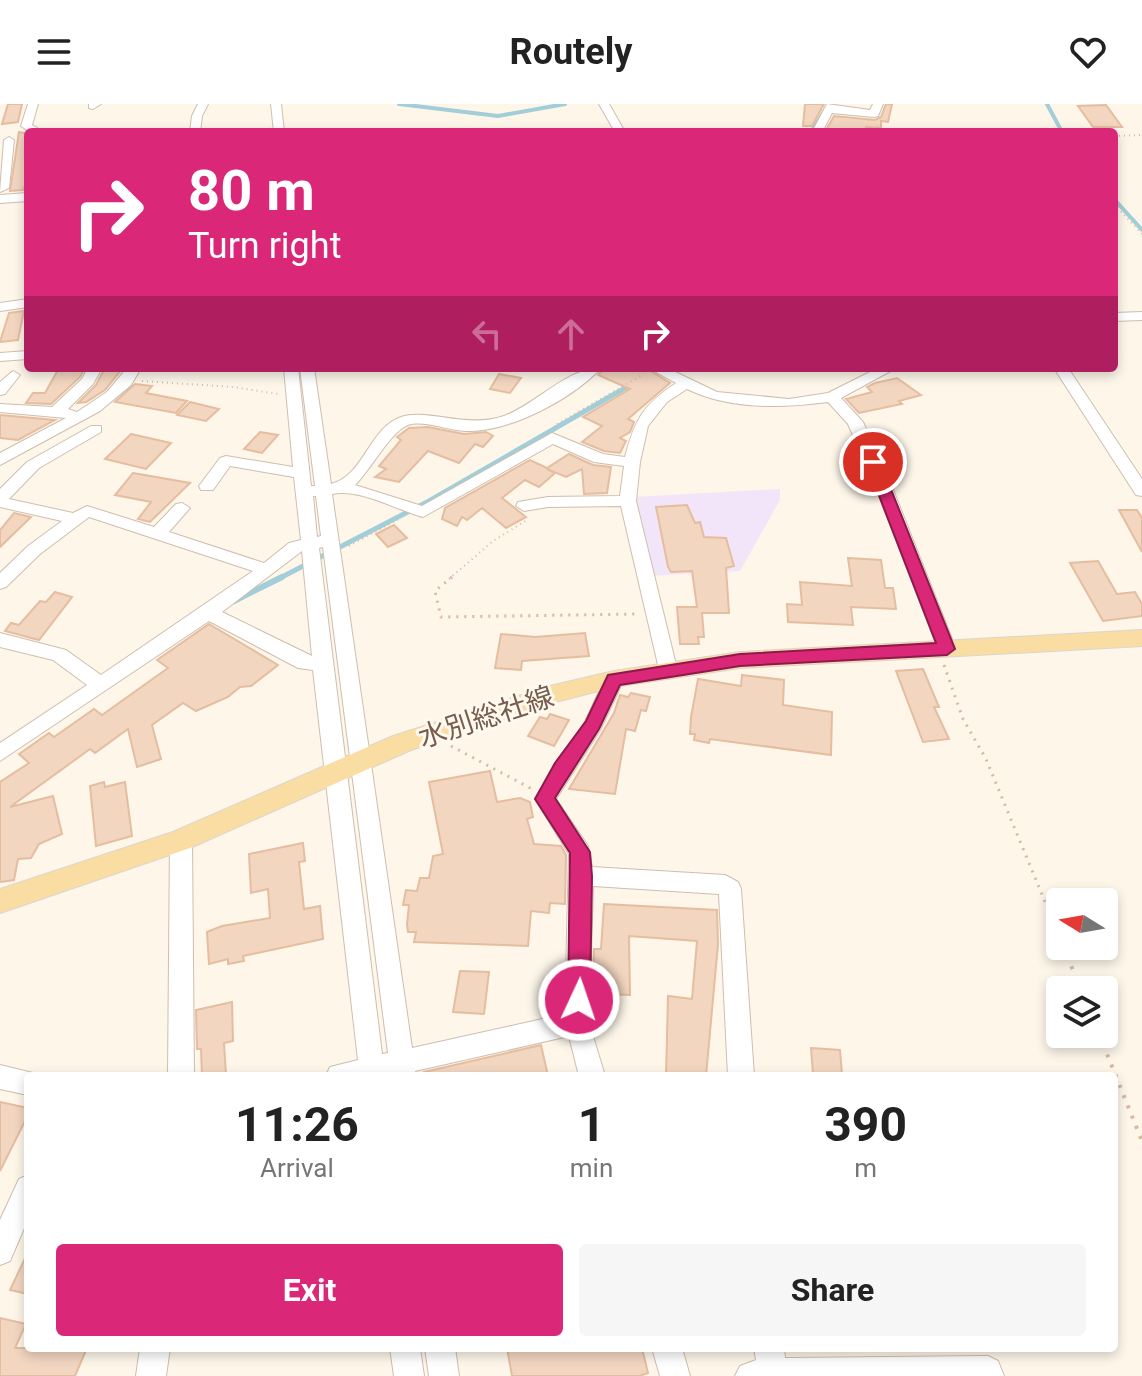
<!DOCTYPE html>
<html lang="en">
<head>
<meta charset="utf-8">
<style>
  body { margin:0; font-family:Roboto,"Noto Sans JP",sans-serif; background:#f6f6f6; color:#222; height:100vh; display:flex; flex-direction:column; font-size:30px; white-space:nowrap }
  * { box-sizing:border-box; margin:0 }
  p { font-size:26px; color:#767676 }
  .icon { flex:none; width:44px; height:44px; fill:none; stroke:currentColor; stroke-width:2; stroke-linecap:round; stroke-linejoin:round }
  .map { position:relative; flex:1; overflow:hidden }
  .panel { position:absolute; left:24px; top:968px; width:1094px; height:280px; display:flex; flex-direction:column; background:#fff; border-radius:8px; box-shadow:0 4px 12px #0003 }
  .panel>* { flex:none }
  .top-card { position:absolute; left:24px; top:24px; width:1094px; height:244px; border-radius:8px; box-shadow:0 4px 12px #0003; background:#db2777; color:#fff; overflow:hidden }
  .needle { width:52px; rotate:281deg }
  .controls { position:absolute; left:1046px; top:784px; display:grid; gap:16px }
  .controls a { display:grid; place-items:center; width:72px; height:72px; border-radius:8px; background:#fff; box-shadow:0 4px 12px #0003; font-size:40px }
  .pin { position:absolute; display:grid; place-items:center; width:68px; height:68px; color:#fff; margin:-34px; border:4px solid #fff; border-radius:50%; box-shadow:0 2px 8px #0007 }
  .me { position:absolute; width:88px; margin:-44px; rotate:3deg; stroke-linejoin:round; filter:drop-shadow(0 0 6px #0008) }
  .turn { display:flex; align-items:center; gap:28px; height:168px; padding:0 32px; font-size:36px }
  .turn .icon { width:104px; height:104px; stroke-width:2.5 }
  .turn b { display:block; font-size:56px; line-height:68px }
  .lanes { display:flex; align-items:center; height:76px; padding:0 32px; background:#0003; justify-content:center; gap:40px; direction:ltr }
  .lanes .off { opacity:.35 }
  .eta { display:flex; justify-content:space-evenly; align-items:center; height:136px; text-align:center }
  .eta b { font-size:48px; font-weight:700; line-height:56px }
  .action { display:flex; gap:16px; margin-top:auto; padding:16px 32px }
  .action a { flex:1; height:92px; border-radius:8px; background:#db2777; color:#fff; font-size:32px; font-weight:700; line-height:92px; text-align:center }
  .action a+a { background:#f6f6f6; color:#222 }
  header { display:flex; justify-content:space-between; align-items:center; height:104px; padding:0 32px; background:#fff; font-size:36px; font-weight:700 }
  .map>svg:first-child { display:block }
  .education { fill:#f3e5f9 }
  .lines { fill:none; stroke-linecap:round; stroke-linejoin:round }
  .stream-far2 { stroke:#a2ced9; stroke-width:4 }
  .stream-far1 { stroke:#a2ced9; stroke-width:5 }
  .stream { stroke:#a2ced9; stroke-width:6 }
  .building { fill:#f2d6c0; stroke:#e5bda0; stroke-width:2 }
  .minor-casing { stroke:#cfbeae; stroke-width:2 }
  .major-casing { stroke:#dcd5d0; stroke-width:2 }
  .path-far2 { stroke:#d8b9a3; stroke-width:2; stroke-dasharray:1 4; stroke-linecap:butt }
  .path-far1 { stroke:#d8b9a3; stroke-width:3; stroke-dasharray:2 6; stroke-linecap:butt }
  .path { stroke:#d8b9a3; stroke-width:4; stroke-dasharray:3 8; stroke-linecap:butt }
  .minor { fill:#fff; fill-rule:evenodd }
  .major { fill:#fadda2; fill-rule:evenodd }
  .route { fill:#db2777; stroke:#8e194d; stroke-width:2 }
  .labels { text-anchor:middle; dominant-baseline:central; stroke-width:6; stroke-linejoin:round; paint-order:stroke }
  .street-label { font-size:28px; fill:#775d4c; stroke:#fff9ef }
</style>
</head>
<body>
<header><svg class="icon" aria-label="menu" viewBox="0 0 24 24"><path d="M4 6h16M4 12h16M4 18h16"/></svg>Routely<svg class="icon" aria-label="heart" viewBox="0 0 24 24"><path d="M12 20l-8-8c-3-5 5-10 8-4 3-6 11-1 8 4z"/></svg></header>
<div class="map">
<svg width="1142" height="1272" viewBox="0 0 1142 1272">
  <rect width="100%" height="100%" fill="#fdf6e9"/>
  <path class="education" d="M 780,385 L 780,396 L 740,467 L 649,472 L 633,393 Z"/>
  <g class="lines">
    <g class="stream-far2">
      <path d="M 399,0 L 498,12 L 565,0"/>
      <path d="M 1047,0 L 1062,28"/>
      <path d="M 811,28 L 829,0"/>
      <path d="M 1114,95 L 1142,126"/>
    </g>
    <g class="stream-far1">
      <path d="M 104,301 L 130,281"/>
      <path d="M 278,475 L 429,397 L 632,280"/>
    </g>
    <path class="stream" d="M 234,497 L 282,473"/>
  </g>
  <g class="building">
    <path d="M 8,0 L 22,0 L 18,18 L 2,20 Z"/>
    <path d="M 805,0 L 824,0 L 812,22 L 803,22 Z"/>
    <path d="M 886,0 L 892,0 L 888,18 L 881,17 L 881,24 L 866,23 L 864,28 L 825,28 L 834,12 L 875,16 L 881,13 Z"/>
    <path d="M 1106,1 L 1122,23 L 1093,23 L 1078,2 Z"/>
    <path d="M 19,28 L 28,30 L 27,76 L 23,86 L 10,87 Z"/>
    <path d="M 24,207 L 18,236 L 0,238 L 9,209 Z"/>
    <path d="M 59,264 L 85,264 L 80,273 L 51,300 L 26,299 L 33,289 L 45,289 Z"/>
    <path d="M 105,264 L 122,265 L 105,286 L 86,298 L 78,299 L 96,281 Z"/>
    <path d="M 604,264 L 646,264 L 670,279 L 628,315 L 634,318 L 630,328 L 620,334 L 626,337 L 620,349 L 604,347 L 582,338 L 602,322 L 583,313 L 630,285 L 598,271 Z"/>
    <path d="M 499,270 L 521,274 L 510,289 L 490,285 Z"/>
    <path d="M 897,274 L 921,291 L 899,297 L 902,300 L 859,309 L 846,295 L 872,288 L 867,283 L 875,279 Z"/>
    <path d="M 135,280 L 152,282 L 146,289 L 187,297 L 176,309 L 115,298 Z"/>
    <path d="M 190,298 L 219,305 L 206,317 L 177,311 Z"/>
    <path d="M 0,311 L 55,316 L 18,336 L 0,334 Z"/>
    <path d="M 428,323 L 464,330 L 486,328 L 493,332 L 483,343 L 475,340 L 459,359 L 428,347 L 399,378 L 375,373 L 386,365 L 379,362 L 401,336 L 397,333 L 409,324 Z"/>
    <path d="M 260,328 L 278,331 L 262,349 L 244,345 Z"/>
    <path d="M 131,330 L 171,339 L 146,365 L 105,355 Z"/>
    <path d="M 569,350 L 593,361 L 611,363 L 607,389 L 584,390 L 582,365 L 566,373 L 547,365 L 555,369 L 539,383 L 525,376 L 502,394 L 526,413 L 506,424 L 482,404 L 467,416 L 462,413 L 457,422 L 442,415 L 445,404 L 530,356 L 547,364 Z"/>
    <path d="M 133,369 L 190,379 L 150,418 L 138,415 L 151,398 L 115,391 Z"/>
    <path d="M 687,401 L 695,419 L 700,418 L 704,433 L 726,434 L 734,462 L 726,464 L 729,509 L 702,509 L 704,533 L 698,533 L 699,540 L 680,540 L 677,503 L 697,503 L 692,467 L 671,468 L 668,463 L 656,403 Z"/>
    <path d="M 1119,406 L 1137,406 L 1142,414 L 1142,448 Z"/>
    <path d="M 14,409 L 31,413 L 0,443 L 0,426 Z"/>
    <path d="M 394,421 L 407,434 L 388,443 L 376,430 Z"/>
    <path d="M 848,454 L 881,456 L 885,484 L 893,484 L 896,505 L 851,503 L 853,521 L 788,518 L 787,500 L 802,501 L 800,478 L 852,482 Z"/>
    <path d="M 1098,457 L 1117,490 L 1135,488 L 1142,500 L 1142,512 L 1103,517 L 1070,459 Z"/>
    <path d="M 55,488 L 72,493 L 39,536 L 5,527 L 11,519 L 19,521 L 40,497 L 46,498 Z"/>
    <path d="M 209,520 L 278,561 L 251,582 L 240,583 L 228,593 L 196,607 L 183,599 L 152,621 L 161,655 L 137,663 L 128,625 L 95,649 L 90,645 L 10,703 L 53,692 L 62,730 L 39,740 L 31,754 L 18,755 L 14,776 L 0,778 L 0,678 L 29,659 L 19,650 L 49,629 L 54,633 L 94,605 L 102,611 L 168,564 L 157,556 Z"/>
    <path d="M 585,529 L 589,552 L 522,557 L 521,566 L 495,564 L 501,530 L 535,533 Z"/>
    <path d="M 923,565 L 939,603 L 934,603 L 949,635 L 923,638 L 896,567 Z"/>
    <path d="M 742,571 L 784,576 L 783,601 L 832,608 L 831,651 L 710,635 L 709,639 L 694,636 L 695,630 L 690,630 L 691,613 L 698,575 L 741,582 Z"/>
    <path d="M 631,589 L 650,593 L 646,607 L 641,606 L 635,627 L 626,625 L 615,690 L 569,685 L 614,609 L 620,591 L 628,593 Z"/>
    <path d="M 550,610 L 569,616 L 554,642 L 528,632 L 540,613 L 547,615 Z"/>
    <path d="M 490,667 L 497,698 L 520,694 L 530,698 L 533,713 L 527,715 L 534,740 L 561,742 L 566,751 L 565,800 L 550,799 L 549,809 L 531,807 L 528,842 L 414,838 L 416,828 L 408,828 L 407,820 L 409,801 L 403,801 L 406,786 L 417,787 L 420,774 L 429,774 L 433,752 L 443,750 L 429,678 Z"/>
    <path d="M 104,678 L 105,683 L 125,678 L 132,732 L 96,742 L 90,682 Z"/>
    <path d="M 303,739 L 305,757 L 299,758 L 304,805 L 320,802 L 323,835 L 243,852 L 244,857 L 228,860 L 228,855 L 209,860 L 207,828 L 222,822 L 270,814 L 268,785 L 251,789 L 249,750 Z"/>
    <path d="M 604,800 L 717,806 L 718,840 L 706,972 L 666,972 L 668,892 L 692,895 L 697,837 L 629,832 L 630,891 L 609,890 L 609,883 L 593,882 L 594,845 L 601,845 Z"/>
    <path d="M 460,867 L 489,868 L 484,910 L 453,908 Z"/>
    <path d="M 232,898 L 233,937 L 224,939 L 226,972 L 202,972 L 201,945 L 197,945 L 196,906 Z"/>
    <path d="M 541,941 L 548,972 L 425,972 L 424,968 Z"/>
    <path d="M 811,944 L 840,946 L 842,971 L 813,970 Z"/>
    <path d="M 0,998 L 28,1004 L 28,1011 L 0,1067 Z"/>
    <path d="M 28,1148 L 28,1190 L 10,1186 Z"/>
    <path d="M 0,1214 L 26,1220 L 15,1244 L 87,1244 L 75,1272 L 0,1272 Z"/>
    <path d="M 507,1244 L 642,1244 L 648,1269 L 639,1272 L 512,1272 Z"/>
  </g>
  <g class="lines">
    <g class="minor-casing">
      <g id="minor">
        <path d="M 28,0 L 38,0 L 32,21 L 44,28 L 30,28 L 21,22 Z"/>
        <path d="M 89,0 L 101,0 L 93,5 L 89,4 Z"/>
        <path d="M 198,0 L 208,0 L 202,12 L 200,28 L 190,28 L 192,12 Z"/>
        <path d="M 271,0 L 281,0 L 284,28 L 274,28 Z"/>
        <path d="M 599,0 L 609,0 L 625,28 L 615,28 Z"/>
        <path d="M 827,0 L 870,6 L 873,0 L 883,0 L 878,12 L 874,13 L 832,9 L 822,28 L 812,28 Z"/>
        <path d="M 9,33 L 14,36 L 9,84 L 0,88 L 4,36 Z"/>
        <path d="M 28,89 L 28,97 L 0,99 L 0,91 Z"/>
        <path d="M 28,195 L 28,203 L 0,207 L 0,199 Z"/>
        <path d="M 1142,208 L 1142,216 L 1114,217 L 1114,209 Z"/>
        <path d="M 28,247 L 28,255 L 0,257 L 0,249 Z"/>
        <path d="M 88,264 L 102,264 L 93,280 L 68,305 L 77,308 L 107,288 L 127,264 L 141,264 L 131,281 L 100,307 L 0,361 L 0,349 L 66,314 L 0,308 L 0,300 L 52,303 L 82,275 Z"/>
        <path d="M 284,264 L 298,264 L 311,382 L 315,382 L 300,264 L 314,264 L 331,380 C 364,372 369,324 401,313 C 427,304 467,325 504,312 C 537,300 566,264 601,264 C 571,296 508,329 464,327 C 448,326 423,316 408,321 C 391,327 369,368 355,381 L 422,402 L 552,329 L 603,350 L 625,353 C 635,315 643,301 676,279 L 649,264 L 667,264 L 717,288 L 789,295 L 828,289 L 878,264 L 896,264 L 841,294 L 863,318 L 890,378 L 956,545 L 947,552 L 938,545 L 874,378 L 848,320 L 828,298 C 782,304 730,306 687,285 L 667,298 L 648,322 L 640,358 L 636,397 L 677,565 L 668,572 L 659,565 L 621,402 L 548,403 L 524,407 L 516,402 L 518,398 L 548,393 L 620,392 L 624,362 L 594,358 L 553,340 L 423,413 C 396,406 361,384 332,390 L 412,944 L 565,910 L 569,750 L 535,695 L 585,618 L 607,570 L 614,568 L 624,575 L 600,626 L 556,695 L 588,742 L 592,763 L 725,771 L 738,778 L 741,785 L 754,972 L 728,972 L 719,790 L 593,782 L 589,919 L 605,972 L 579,972 L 569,932 L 415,967 L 416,972 L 326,972 L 330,963 L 358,956 L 313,566 L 298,564 L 209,517 L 0,657 L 0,639 L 87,581 L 53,556 L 0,543 L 0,529 L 66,546 L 101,571 L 253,467 L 89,413 L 40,450 L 6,483 L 0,485 L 0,469 L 28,442 L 62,417 L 0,403 L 0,385 L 27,358 L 91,322 L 101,322 L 101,328 L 39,364 L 9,395 L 73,409 L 87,402 L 154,423 L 176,400 L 182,399 L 190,404 L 169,428 L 264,459 L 289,439 L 301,436 L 294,373 L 230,362 L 213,386 L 201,386 L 199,382 L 220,354 L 226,352 L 293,363 ZM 313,392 L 316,392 L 321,432 L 317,433 ZM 323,443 L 388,949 L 382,950 L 319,444 ZM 302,447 L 312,552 L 222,508 Z"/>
        <path d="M 1054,264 L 1068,264 L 1142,375 L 1142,392 L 1136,391 Z"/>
        <path d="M 13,267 L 20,271 L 5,290 L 0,291 L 0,278 Z"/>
        <path d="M 181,727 L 189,730 L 192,736 L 194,972 L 168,972 L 170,736 L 173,730 Z"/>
        <path d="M 0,961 L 37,970 L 28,972 L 28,991 L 0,985 Z"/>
        <path d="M 28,1071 L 28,1115 L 10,1157 L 0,1161 L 0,1116 L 19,1075 Z"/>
        <path d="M 140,1244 L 170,1244 L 166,1272 L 136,1272 Z"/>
        <path d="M 390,1244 L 420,1244 L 424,1272 L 394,1272 Z"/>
        <path d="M 425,1244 L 455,1244 L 459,1272 L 429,1272 Z"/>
        <path d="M 652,1244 L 682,1244 L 690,1272 L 660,1272 Z"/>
        <path d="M 754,1244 L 784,1244 L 785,1254 L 988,1252 L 998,1257 L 1004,1272 L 735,1272 L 740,1262 L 756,1256 Z"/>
      </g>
    </g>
    <g class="major-casing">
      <path id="major" d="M 1142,526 L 1142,542 L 740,564 L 614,583 L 552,599 L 411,646 L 190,744 L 0,809 L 0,785 L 173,728 L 393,632 L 550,582 L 614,567 L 740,548 Z"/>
    </g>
    <g class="path-far2">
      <path d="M 1114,32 L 1142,31"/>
      <path d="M 1114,100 L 1142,130"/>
      <path d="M 142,277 L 233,283 L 278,290"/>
      <path d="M 557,320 L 644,270"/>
      <path d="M 349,442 L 399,415"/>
      <path d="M 449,475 L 493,437 L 527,416"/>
    </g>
    <g class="path-far1">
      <path d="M 452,473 L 435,487 L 441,513 L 637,510"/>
      <path d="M 944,561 L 963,615 L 986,655 L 1055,822"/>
      <path d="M 451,642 L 532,685"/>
    </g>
    <g class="path">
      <path d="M 1055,820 L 1060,833"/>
      <path d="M 1063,842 L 1081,886"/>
      <path d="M 1099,930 L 1142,1037"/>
    </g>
    <use href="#minor" class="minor"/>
    <use href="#major" class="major"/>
  </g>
  <path class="route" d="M 873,354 L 880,358 L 955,545 L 947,551 L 740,562 L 620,581 L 599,625 L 555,694 L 590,748 L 592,772 L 590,896 L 586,903 L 579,906 L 571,903 L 568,896 L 570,749 L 535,695 L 555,659 L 586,617 L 608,571 L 740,550 L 936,539 L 866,358 Z"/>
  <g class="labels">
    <g class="street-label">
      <text transform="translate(486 613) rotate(-18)">水別総社線</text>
    </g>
  </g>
</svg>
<div class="controls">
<a><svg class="needle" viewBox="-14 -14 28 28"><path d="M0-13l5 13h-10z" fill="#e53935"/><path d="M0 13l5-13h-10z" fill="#767676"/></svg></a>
<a><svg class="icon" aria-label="layers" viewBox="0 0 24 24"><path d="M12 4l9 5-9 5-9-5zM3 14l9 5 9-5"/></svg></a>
</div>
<div class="pin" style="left:873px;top:358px;background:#d93025"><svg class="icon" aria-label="arrive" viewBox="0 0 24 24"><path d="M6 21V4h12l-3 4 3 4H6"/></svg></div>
<svg class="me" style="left:579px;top:896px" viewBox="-20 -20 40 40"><circle r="17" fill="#db2777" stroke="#fff" stroke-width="3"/><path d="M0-11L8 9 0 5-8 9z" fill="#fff"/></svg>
<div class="top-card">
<div class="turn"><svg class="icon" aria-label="right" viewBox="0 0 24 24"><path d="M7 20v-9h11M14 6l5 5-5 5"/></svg><div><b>80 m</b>Turn right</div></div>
<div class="lanes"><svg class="icon off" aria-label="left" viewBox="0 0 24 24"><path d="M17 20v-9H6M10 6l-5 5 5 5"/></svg><svg class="icon off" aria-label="ahead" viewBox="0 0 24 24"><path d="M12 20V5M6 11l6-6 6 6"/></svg><svg class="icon" aria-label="right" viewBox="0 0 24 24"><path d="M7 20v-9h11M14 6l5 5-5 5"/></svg></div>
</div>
<section class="panel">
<div class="eta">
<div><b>11:26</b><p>Arrival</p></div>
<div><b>1</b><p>min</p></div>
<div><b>390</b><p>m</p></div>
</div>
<div class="action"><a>Exit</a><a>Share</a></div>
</section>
</div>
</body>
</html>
